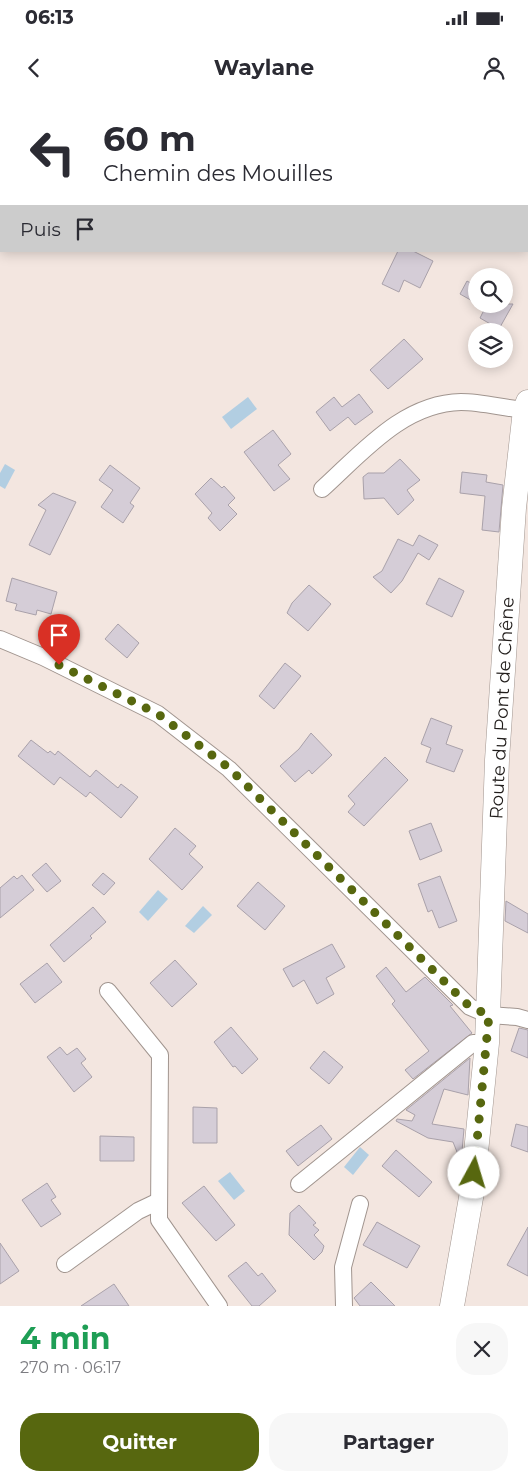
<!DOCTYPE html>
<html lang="fr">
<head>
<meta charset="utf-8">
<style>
  body { margin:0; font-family:Montserrat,sans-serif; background:#f7f7f7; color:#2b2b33; height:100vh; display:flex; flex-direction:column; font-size:19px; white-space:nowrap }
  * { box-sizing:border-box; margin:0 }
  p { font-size:16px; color:#7c7c81 }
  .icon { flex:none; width:28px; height:28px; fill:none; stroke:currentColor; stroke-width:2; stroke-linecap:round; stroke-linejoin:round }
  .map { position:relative; height:1206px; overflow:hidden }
  .sheet { display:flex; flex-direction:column; background:#fff; flex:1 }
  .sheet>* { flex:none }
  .guide { position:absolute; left:0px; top:0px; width:529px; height:152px; box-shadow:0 2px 12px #0003; background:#fff; color:#2b2b33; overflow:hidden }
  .buttons { position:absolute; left:468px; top:168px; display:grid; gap:10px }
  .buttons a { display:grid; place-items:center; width:45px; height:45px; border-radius:50%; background:#fff; box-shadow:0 2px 12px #0003; font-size:25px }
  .pin { position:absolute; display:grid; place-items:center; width:42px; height:42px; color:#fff; margin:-51px -21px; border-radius:50% 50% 50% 0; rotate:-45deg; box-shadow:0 0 5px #0007 }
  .pin .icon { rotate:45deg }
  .me { position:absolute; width:55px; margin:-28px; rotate:6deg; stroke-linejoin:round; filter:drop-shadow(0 0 4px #0008) }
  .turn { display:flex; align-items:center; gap:18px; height:105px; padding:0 20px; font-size:22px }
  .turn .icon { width:65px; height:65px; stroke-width:2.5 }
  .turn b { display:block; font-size:35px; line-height:42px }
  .then { display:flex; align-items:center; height:48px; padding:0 20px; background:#0003; gap:10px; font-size:19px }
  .round { display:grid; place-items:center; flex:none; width:52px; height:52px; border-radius:20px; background:#f7f7f7 }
  .summary { display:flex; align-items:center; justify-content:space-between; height:85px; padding:0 20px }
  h1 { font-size:30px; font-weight:700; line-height:38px; color:#1e9e55 }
  .primary-button { display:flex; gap:10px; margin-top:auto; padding:10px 20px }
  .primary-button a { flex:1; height:58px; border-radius:20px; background:#57670f; color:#fff; font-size:20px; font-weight:700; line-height:58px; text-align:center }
  .primary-button a+a { background:#f7f7f7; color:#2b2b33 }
  .status { display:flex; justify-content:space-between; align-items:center; height:35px; padding:0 25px; background:#fff; direction:ltr }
  .status svg { height:14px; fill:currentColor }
  header { display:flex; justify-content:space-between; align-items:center; height:65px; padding:0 20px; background:#fff; font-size:22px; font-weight:700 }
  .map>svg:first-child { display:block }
  .water { fill:#b2cee2 }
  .building { fill:#d5cdd7; stroke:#a9a1aa }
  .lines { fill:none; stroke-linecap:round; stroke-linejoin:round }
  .street-casing { stroke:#a1958f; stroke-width:18 }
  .secondary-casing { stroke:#a1958f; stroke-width:25 }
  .street { stroke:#fff; stroke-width:16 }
  .secondary { stroke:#fff; stroke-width:24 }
  .route { stroke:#57670f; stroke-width:9; stroke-dasharray:0 16.2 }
  .labels { text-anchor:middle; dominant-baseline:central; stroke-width:4; stroke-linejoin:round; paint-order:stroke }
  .street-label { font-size:18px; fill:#211d1b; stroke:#fff }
</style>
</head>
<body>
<div class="status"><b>06:13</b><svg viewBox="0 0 49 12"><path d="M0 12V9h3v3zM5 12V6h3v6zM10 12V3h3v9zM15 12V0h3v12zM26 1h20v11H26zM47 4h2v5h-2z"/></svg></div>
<header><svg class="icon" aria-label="back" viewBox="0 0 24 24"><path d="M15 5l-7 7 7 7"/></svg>Waylane<svg class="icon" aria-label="person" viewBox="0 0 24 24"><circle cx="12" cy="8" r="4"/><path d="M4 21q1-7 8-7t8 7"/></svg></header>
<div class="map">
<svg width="528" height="1206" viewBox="0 0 528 1206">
  <rect width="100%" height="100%" fill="#f3e6e0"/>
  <g class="water">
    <path d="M 248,297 L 257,309 L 231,329 L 222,317 Z"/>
    <path d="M 5,364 L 15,370 L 5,389 L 0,386 L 0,373 Z"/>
    <path d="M 158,790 L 168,799 L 148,821 L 139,812 Z"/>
    <path d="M 203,806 L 212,815 L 194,833 L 185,826 Z"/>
    <path d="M 360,1047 L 369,1055 L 353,1075 L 344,1067 Z"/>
    <path d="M 230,1072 L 245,1091 L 234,1100 L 218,1081 Z"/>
  </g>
  <g class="building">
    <path d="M 398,151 L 413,151 L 433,161 L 420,188 L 404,180 L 399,192 L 382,184 Z"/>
    <path d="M 467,181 L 476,186 L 476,203 L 460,194 Z"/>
    <path d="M 487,204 L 513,204 L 499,229 L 480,218 Z"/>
    <path d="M 404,239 L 423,259 L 388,289 L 370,270 Z"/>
    <path d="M 359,294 L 373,312 L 355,325 L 348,317 L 330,331 L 316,312 L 334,297 L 342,307 Z"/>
    <path d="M 273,330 L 291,354 L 278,365 L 290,379 L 274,391 L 244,352 Z"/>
    <path d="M 400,359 L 420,380 L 407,390 L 414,400 L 398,415 L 384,398 L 364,399 L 363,377 L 368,373 L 384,373 Z"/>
    <path d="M 110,365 L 140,388 L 130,403 L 134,406 L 123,423 L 101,407 L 113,390 L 99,380 Z"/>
    <path d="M 462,372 L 487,375 L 486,382 L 503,385 L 499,432 L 482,430 L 485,396 L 460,393 Z"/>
    <path d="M 211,378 L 222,388 L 224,386 L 235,398 L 228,405 L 237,414 L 220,431 L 208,418 L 212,413 L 195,394 Z"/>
    <path d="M 53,393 L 76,402 L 50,455 L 29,445 L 46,410 L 38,405 Z"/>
    <path d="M 419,435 L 438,445 L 429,460 L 418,453 L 402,481 L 391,493 L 373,477 L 382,471 L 398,439 L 413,446 Z"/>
    <path d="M 12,478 L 57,492 L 51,514 L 37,510 L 36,515 L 15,510 L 17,504 L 6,501 Z"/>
    <path d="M 439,478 L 464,491 L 452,517 L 426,504 Z"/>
    <path d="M 309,485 L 331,504 L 308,531 L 287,513 L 292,503 Z"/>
    <path d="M 118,524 L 139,543 L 127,558 L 105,539 Z"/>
    <path d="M 285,563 L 301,576 L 274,609 L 259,596 Z"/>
    <path d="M 431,618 L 452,626 L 446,644 L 463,650 L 454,672 L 426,662 L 431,648 L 421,644 Z"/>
    <path d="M 311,633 L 332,655 L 312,674 L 309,670 L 295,682 L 280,666 L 299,649 Z"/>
    <path d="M 31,640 L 48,653 L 50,651 L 55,655 L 58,651 L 90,677 L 96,670 L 118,688 L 121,684 L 138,697 L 121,718 L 90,692 L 86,697 L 60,677 L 54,685 L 18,656 Z"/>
    <path d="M 385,657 L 408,680 L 364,726 L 348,712 L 355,704 L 348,696 Z"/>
    <path d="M 431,723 L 442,751 L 420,760 L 409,731 Z"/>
    <path d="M 175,728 L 196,746 L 189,754 L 203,767 L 182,790 L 149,759 Z"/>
    <path d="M 46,763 L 61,781 L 47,792 L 32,775 Z"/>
    <path d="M 103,773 L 115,783 L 104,795 L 92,785 Z"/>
    <path d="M 22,775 L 34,790 L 0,818 L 0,788 L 14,776 L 17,779 Z"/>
    <path d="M 440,776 L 457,821 L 439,828 L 432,810 L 428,812 L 418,784 Z"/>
    <path d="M 258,782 L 285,806 L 265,830 L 237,806 Z"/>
    <path d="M 506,801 L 528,814 L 528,833 L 505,821 Z"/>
    <path d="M 93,807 L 106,822 L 90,836 L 92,838 L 64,862 L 50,845 Z"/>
    <path d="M 332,844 L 345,867 L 326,878 L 334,894 L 317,904 L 304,880 L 293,887 L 283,869 Z"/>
    <path d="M 175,860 L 197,884 L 172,907 L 150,883 Z"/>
    <path d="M 47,863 L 62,882 L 35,903 L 20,884 Z"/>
    <path d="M 386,867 L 406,892 L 425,877 L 453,905 L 450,906 L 472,933 L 413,979 L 405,970 L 429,951 L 392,904 L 395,901 L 376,876 Z"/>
    <path d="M 231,927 L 258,959 L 242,974 L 235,966 L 233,967 L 214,942 Z"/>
    <path d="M 519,928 L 528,930 L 528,958 L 511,951 Z"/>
    <path d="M 60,947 L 67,955 L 77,948 L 86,959 L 81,963 L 92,977 L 74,992 L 47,957 Z"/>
    <path d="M 324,951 L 343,967 L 329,984 L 310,968 Z"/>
    <path d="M 470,958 L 468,995 L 444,989 L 432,1024 L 464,1029 L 461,1062 L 453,1042 L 428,1038 L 396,1021 L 397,1019 L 412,1021 L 415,1015 L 406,1010 Z"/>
    <path d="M 193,1007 L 217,1008 L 217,1043 L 193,1043 Z"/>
    <path d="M 516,1024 L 528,1027 L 528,1052 L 511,1046 Z"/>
    <path d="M 321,1025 L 332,1039 L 298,1066 L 286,1051 Z"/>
    <path d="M 100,1036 L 134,1037 L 134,1061 L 100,1061 Z"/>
    <path d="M 396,1050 L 432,1082 L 419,1097 L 382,1066 Z"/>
    <path d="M 47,1083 L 56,1097 L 51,1100 L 61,1114 L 41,1127 L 22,1100 Z"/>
    <path d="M 204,1086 L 235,1125 L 216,1141 L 182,1103 Z"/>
    <path d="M 299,1105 L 316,1123 L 313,1125 L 319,1130 L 314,1135 L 324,1146 L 322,1152 L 314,1160 L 289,1135 L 290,1113 Z"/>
    <path d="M 377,1122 L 420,1146 L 407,1168 L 363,1145 Z"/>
    <path d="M 528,1127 L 528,1176 L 507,1165 Z"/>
    <path d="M 0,1143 L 19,1171 L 0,1184 Z"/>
    <path d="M 246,1162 L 258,1176 L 262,1173 L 276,1191 L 259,1206 L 252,1206 L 228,1176 Z"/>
    <path d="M 371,1182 L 395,1206 L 360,1206 L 354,1198 Z"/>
    <path d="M 114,1184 L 129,1206 L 81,1206 Z"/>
  </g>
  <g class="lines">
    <g class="street-casing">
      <g id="street">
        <path d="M 322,389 C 362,353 403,303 461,302 C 481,302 504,308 525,310"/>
        <path d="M 0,539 L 43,557 L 158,614 L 229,669 L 470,907 L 489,915 L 517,917 L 528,920"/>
        <path d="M 108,891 L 160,955 L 159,1120 L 219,1206"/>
        <path d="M 299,1084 L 473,943 L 487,943"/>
        <path d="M 65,1164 L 138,1111 L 159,1101"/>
        <path d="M 344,1206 L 343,1167 L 360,1104"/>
      </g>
    </g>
    <g class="secondary-casing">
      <path id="secondary" d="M 452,1206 L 472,1092 L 487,943 L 497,660 L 514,408 L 525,310 L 528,302"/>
    </g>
    <use href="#street" class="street"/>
    <use href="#secondary" class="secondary"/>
  </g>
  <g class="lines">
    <path class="route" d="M 59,565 L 158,614 L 229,668 L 470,907 L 489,915 L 474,1073"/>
  </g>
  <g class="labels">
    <g class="street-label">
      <text transform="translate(502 608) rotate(-87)">Route du Pont de Chêne</text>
    </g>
  </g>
</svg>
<div class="buttons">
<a><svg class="icon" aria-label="search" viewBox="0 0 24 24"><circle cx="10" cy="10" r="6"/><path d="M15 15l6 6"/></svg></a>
<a><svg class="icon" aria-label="layers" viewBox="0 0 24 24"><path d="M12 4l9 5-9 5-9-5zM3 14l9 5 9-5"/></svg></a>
</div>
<div class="pin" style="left:59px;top:565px;background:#d93025"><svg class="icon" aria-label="arrive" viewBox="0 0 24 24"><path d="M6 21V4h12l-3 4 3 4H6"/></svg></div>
<svg class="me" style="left:474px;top:1073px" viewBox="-20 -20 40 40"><circle r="19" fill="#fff"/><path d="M0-13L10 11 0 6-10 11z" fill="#57670f"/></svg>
<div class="guide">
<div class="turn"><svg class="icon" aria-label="left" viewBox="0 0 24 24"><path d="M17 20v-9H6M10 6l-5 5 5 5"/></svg><div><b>60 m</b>Chemin des Mouilles</div></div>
<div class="then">Puis<svg class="icon" aria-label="arrive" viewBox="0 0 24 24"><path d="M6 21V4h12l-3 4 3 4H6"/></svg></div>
</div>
</div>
<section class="sheet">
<div class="summary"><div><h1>4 min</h1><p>270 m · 06:17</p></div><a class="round"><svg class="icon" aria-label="close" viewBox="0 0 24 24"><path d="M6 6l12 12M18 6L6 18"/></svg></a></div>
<div class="primary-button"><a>Quitter</a><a>Partager</a></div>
</section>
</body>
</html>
